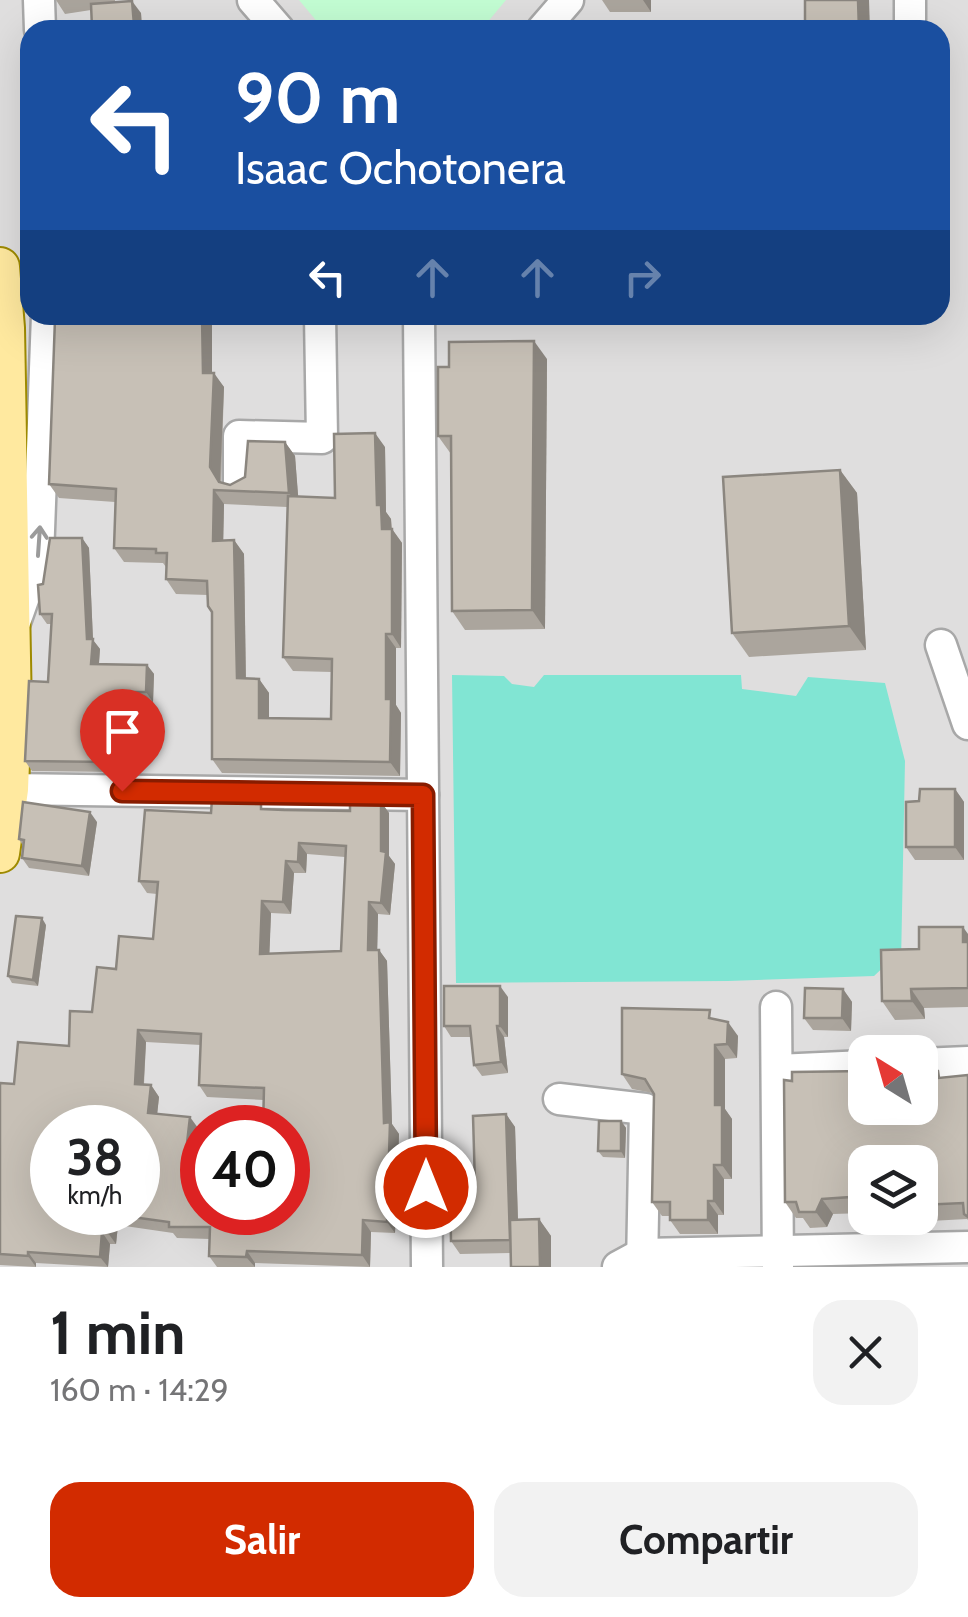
<!DOCTYPE html>
<html lang="es">
<head>
<meta charset="utf-8">
<style>
  body { margin:0; font-family:Cabin,sans-serif; background:#f2f2f2; color:#202124; height:100vh; display:flex; flex-direction:column; font-size:38px; white-space:nowrap }
  * { box-sizing:border-box; margin:0 }
  p { font-size:32px; color:#757577 }
  .icon { flex:none; width:55px; height:55px; fill:none; stroke:currentColor; stroke-width:2; stroke-linecap:round; stroke-linejoin:round }
  .map { position:relative; height:1267px; overflow:hidden }
  .side { display:flex; flex-direction:column; background:#fff; flex:1 }
  .side>* { flex:none }
  .top-card { position:absolute; left:20px; top:20px; width:930px; height:305px; border-radius:30px; box-shadow:0 10px 40px #0002; background:#1a4fa0; color:#fff; overflow:hidden }
  .needle { width:65px; rotate:323deg }
  .buttons { position:absolute; left:848px; top:1035px; display:grid; gap:20px }
  .buttons a { display:grid; place-items:center; width:90px; height:90px; border-radius:20px; background:#fff; box-shadow:0 10px 40px #0002; font-size:50px }
  .speed { position:absolute; left:30px; top:1105px; display:flex; gap:20px; font-size:50px; font-weight:700; text-align:center }
  .speed>* { display:grid; place-content:center; width:130px; height:130px; border-radius:50%; background:#fff; box-shadow:0 10px 40px #0002; line-height:1 }
  .speed small { font-size:25px; font-weight:400 }
  .speed .limit { border:15px solid #d22; background:#fff; color:#111 }
  .pin { position:absolute; display:grid; place-items:center; width:85px; height:85px; color:#fff; margin:-102px -42px; border-radius:50% 50% 50% 0; rotate:-45deg; box-shadow:0 0 10px #0007 }
  .pin .icon { rotate:45deg }
  .me { position:absolute; width:110px; margin:-55px; rotate:0deg; stroke-linejoin:round; filter:drop-shadow(0 0 8px #0008) }
  .turn { display:flex; align-items:center; gap:35px; height:210px; padding:0 50px; font-size:45px }
  .turn .icon { width:130px; height:130px; stroke-width:2.5 }
  .turn b { display:block; font-size:70px; line-height:85px }
  .lanes { display:flex; align-items:center; height:95px; padding:0 50px; background:#0003; justify-content:center; gap:50px; direction:ltr }
  .lanes .off { opacity:.35 }
  .round { display:grid; place-items:center; flex:none; width:105px; height:105px; border-radius:30px; background:#f2f2f2 }
  .overview { display:flex; align-items:center; justify-content:space-between; height:170px; padding:0 50px }
  h1 { font-size:60px; font-weight:700; line-height:75px }
  .action { display:flex; gap:20px; margin-top:auto; padding:20px 50px }
  .action a { flex:1; height:115px; border-radius:30px; background:#d22b00; color:#fff; font-size:40px; font-weight:700; line-height:115px; text-align:center }
  .action a+a { background:#f2f2f2; color:#202124 }
  .map>svg:first-child { display:block }
  .residential { fill:#dfdede; fill-rule:evenodd }
  .park { fill:#c3fdd3 }
  .pitch { fill:#81e5d3 }
  .lines { fill:none; stroke-linecap:round; stroke-linejoin:round }
  .minor-casing { stroke:#a8a8a8; stroke-width:35 }
  .major-casing { stroke:#9e8a00; stroke-width:42 }
  .minor { stroke:#fff; stroke-width:30 }
  .major { stroke:#ffe99f; stroke-width:38 }
  .wall { fill:#aba59d; fill-rule:evenodd }
  .shaded-wall { fill:#8b867f }
  .building { fill:#c7c0b6; stroke:#8b867f; stroke-width:2.5; fill-rule:evenodd }
  .oneway { stroke:#9b9b9b }
  .route-casing { stroke:#881c00; stroke-width:25 }
  .route { stroke:#d22b00; stroke-width:18 }
</style>
</head>
<body>
<div class="map">
<svg width="968" height="1267" viewBox="0 0 968 1267">
  <rect width="100%" height="100%" fill="#f2f0e7"/>
  <path class="residential" d="M 0,0 L 968,0 L 968,1267 L 0,1267 ZM 30,30 L 940,30 L 940,315 L 30,315 ZM 865,1052 L 920,1052 L 920,1108 L 865,1108 ZM 52,1128 L 138,1128 L 138,1212 L 52,1212 ZM 202,1128 L 288,1128 L 288,1212 L 202,1212 ZM 865,1162 L 920,1162 L 920,1218 L 865,1218 Z"/>
  <path class="park" d="M 299,0 L 506,0 L 481,30 L 324,30 Z"/>
  <path class="pitch" d="M 452,675 L 504,676 L 512,684 L 534,687 L 544,675 L 741,675 L 742,689 L 796,696 L 808,677 L 885,683 L 905,761 L 901,963 L 890,961 L 874,976 L 728,981 L 456,983 Z"/>
  <g class="lines">
    <g class="minor-casing">
      <g id="minor">
        <path d="M 39,0 L 40,30"/>
        <path d="M 253,0 L 279,30"/>
        <path d="M 910,0 L 910,30"/>
        <path d="M 542,30 L 568,0"/>
        <path d="M 419,315 L 427,1267"/>
        <path d="M 239,481 L 239,436 L 322,438 L 320,315"/>
        <path d="M 15,622 L 38,557 L 47,315"/>
        <path d="M 941,645 L 968,724"/>
        <path d="M 9,789 L 423,795"/>
        <path d="M 776,1007 L 778,1267"/>
        <path d="M 920,1064 L 968,1062"/>
        <path d="M 777,1070 L 865,1066"/>
        <path d="M 559,1099 L 645,1109 L 642,1267"/>
        <path d="M 618,1267 L 642,1254 L 968,1247"/>
      </g>
    </g>
    <g class="major-casing">
      <path id="major" d="M 0,267 L 5,328 L 12,712 L 9,789 L 0,853"/>
    </g>
    <use href="#minor" class="minor"/>
    <use href="#major" class="major"/>
  </g>
  <g class="wall">
    <path d="M 56,0 L 115,0 L 115,2 L 141,13 L 142,30 L 94,30 L 91,10 L 65,14 Z"/>
    <path d="M 602,0 L 651,0 L 651,12 L 610,12 Z"/>
    <path d="M 73,315 L 212,315 L 212,373 L 224,387 L 221,483 L 230,485 L 245,477 L 285,442 L 295,456 L 298,496 L 335,498 L 385,447 L 386,512 L 391,519 L 392,529 L 402,543 L 401,648 L 396,648 L 396,705 L 401,713 L 400,776 L 222,773 L 212,759 L 212,612 L 208,595 L 176,594 L 166,579 L 166,567 L 163,563 L 124,562 L 114,548 L 115,502 L 59,498 L 49,484 ZM 224,504 L 287,507 L 283,657 L 293,671 L 332,672 L 331,719 L 269,718 L 269,693 L 259,679 L 246,678 L 244,554 L 234,540 L 223,540 Z"/>
    <path d="M 547,359 L 545,629 L 465,630 L 452,611 L 451,454 L 438,436 L 449,367 Z"/>
    <path d="M 840,470 L 857,493 L 866,650 L 749,657 L 732,633 Z"/>
    <path d="M 82,538 L 89,548 L 93,640 L 100,649 L 99,664 L 147,665 L 154,674 L 153,702 L 126,702 L 116,772 L 32,771 L 25,761 L 48,682 L 51,624 L 47,624 L 40,614 L 43,584 Z"/>
    <path d="M 955,789 L 964,802 L 964,860 L 915,860 L 906,847 L 919,801 Z"/>
    <path d="M 381,802 L 389,813 L 389,856 L 395,864 L 390,915 L 378,914 L 377,950 L 379,950 L 387,961 L 392,1124 L 399,1134 L 395,1233 L 371,1232 L 370,1267 L 255,1263 L 255,1267 L 217,1267 L 209,1256 L 210,1239 L 177,1238 L 173,1233 L 118,1225 L 116,1244 L 110,1244 L 108,1267 L 36,1263 L 36,1267 L 0,1265 L 0,1083 L 14,1084 L 69,1046 L 92,1012 L 116,969 L 153,939 L 157,894 L 147,893 L 139,881 L 211,813 L 267,809 L 350,811 ZM 307,854 L 345,857 L 341,951 L 269,954 L 271,913 L 291,914 L 294,873 L 306,873 ZM 146,1042 L 201,1045 L 199,1085 L 207,1097 L 264,1100 L 288,1212 L 196,1144 L 198,1128 L 157,1114 L 159,1097 L 151,1085 L 144,1084 Z"/>
    <path d="M 97,822 L 89,876 L 29,868 L 22,858 L 23,846 L 19,839 Z"/>
    <path d="M 46,925 L 38,986 L 12,983 L 8,976 Z"/>
    <path d="M 968,934 L 968,1007 L 924,1008 L 925,1019 L 895,1020 L 882,1001 L 919,949 Z"/>
    <path d="M 843,989 L 852,1002 L 851,1031 L 813,1030 L 804,1018 Z"/>
    <path d="M 508,997 L 508,1037 L 504,1037 L 508,1073 L 482,1076 L 474,1065 L 471,1037 L 451,1037 L 444,1026 Z"/>
    <path d="M 716,1019 L 738,1036 L 737,1058 L 725,1059 L 725,1109 L 732,1119 L 732,1179 L 724,1179 L 724,1215 L 718,1215 L 718,1234 L 680,1234 L 670,1220 L 670,1216 L 662,1216 L 652,1202 L 654,1094 L 653,1093 L 632,1089 L 622,1074 Z"/>
    <path d="M 968,1075 L 968,1220 L 967,1219 L 930,1221 L 922,1209 L 920,1209 L 920,1162 L 865,1162 L 865,1213 L 833,1214 L 827,1227 L 810,1228 L 803,1218 L 796,1218 L 785,1202 L 943,1078 Z"/>
    <path d="M 506,1114 L 515,1127 L 518,1220 L 539,1219 L 551,1236 L 511,1253 L 460,1254 L 451,1241 Z"/>
    <path d="M 621,1121 L 626,1128 L 625,1158 L 603,1157 L 598,1151 Z"/>
  </g>
  <g class="shaded-wall">
    <path d="M 643,0 L 651,0 L 651,12 Z"/>
    <path d="M 858,0 L 869,0 L 870,30 L 859,30 Z"/>
    <path d="M 132,1 L 141,13 L 142,30 L 137,30 L 134,25 Z"/>
    <path d="M 202,315 L 212,315 L 212,387 L 203,373 Z"/>
    <path d="M 534,341 L 547,359 L 545,629 L 532,610 Z"/>
    <path d="M 214,373 L 224,387 L 220,481 L 225,490 L 210,467 Z"/>
    <path d="M 375,433 L 385,447 L 386,512 L 391,519 L 392,543 L 382,529 L 377,505 Z"/>
    <path d="M 285,442 L 295,456 L 299,507 L 289,493 Z"/>
    <path d="M 840,470 L 857,493 L 866,650 L 849,626 Z"/>
    <path d="M 214,490 L 224,504 L 223,555 L 213,541 Z"/>
    <path d="M 392,529 L 402,543 L 401,648 L 392,634 Z"/>
    <path d="M 82,538 L 89,548 L 93,640 L 100,649 L 98,674 L 91,664 L 87,639 Z"/>
    <path d="M 234,540 L 244,554 L 246,693 L 237,678 Z"/>
    <path d="M 386,634 L 396,648 L 396,705 L 401,713 L 400,776 L 390,762 L 386,699 Z"/>
    <path d="M 147,665 L 154,674 L 153,702 L 146,692 Z"/>
    <path d="M 259,679 L 269,693 L 269,732 L 259,718 Z"/>
    <path d="M 119,692 L 126,702 L 116,772 L 109,762 Z"/>
    <path d="M 955,789 L 964,802 L 964,860 L 955,847 Z"/>
    <path d="M 381,802 L 389,813 L 389,856 L 395,864 L 390,915 L 381,903 Z"/>
    <path d="M 90,812 L 97,822 L 89,876 L 82,866 Z"/>
    <path d="M 299,843 L 307,854 L 306,873 L 298,862 Z"/>
    <path d="M 286,861 L 294,873 L 291,914 L 283,902 Z"/>
    <path d="M 262,901 L 271,913 L 269,966 L 260,954 Z"/>
    <path d="M 369,902 L 378,914 L 377,962 L 368,950 Z"/>
    <path d="M 42,918 L 46,925 L 38,986 L 33,980 Z"/>
    <path d="M 963,927 L 968,934 L 968,948 L 963,942 Z"/>
    <path d="M 379,950 L 387,961 L 392,1124 L 399,1134 L 395,1233 L 387,1222 Z"/>
    <path d="M 500,986 L 508,997 L 508,1037 L 500,1026 Z"/>
    <path d="M 843,989 L 852,1002 L 851,1031 L 842,1018 Z"/>
    <path d="M 911,989 L 924,1008 L 925,1019 L 912,1001 Z"/>
    <path d="M 728,1022 L 738,1036 L 737,1058 L 727,1044 Z"/>
    <path d="M 497,1026 L 504,1037 L 508,1073 L 501,1062 Z"/>
    <path d="M 138,1030 L 146,1042 L 143,1095 L 135,1084 Z"/>
    <path d="M 715,1045 L 725,1059 L 725,1109 L 732,1119 L 732,1179 L 722,1165 L 715,1105 Z"/>
    <path d="M 151,1085 L 159,1097 L 156,1125 L 148,1113 Z"/>
    <path d="M 506,1114 L 515,1127 L 519,1253 L 510,1240 Z"/>
    <path d="M 190,1117 L 198,1128 L 195,1155 L 187,1143 Z"/>
    <path d="M 621,1121 L 626,1128 L 625,1158 L 621,1151 Z"/>
    <path d="M 714,1165 L 724,1179 L 724,1215 L 714,1201 Z"/>
    <path d="M 822,1199 L 833,1214 L 827,1227 L 816,1212 Z"/>
    <path d="M 708,1201 L 718,1215 L 718,1234 L 708,1220 Z"/>
    <path d="M 110,1214 L 118,1225 L 116,1244 L 108,1233 Z"/>
    <path d="M 539,1219 L 551,1236 L 551,1267 L 540,1267 Z"/>
    <path d="M 363,1220 L 371,1232 L 370,1267 L 362,1255 Z"/>
    <path d="M 102,1232 L 110,1244 L 108,1267 L 100,1257 Z"/>
    <path d="M 247,1251 L 255,1263 L 255,1267 L 246,1257 Z"/>
    <path d="M 28,1252 L 36,1263 L 36,1267 L 28,1256 Z"/>
  </g>
  <g class="building">
    <path d="M 805,0 L 858,0 L 859,30 L 805,30 Z"/>
    <path d="M 132,1 L 134,25 L 92,28 L 91,4 Z"/>
    <path d="M 73,315 L 202,315 L 203,373 L 214,373 L 210,467 L 219,482 L 230,485 L 245,477 L 248,441 L 285,442 L 289,493 L 214,490 L 213,541 L 234,540 L 237,678 L 259,679 L 259,718 L 331,719 L 332,659 L 283,657 L 288,496 L 335,498 L 334,434 L 375,433 L 377,505 L 381,505 L 382,529 L 392,529 L 392,634 L 386,634 L 386,699 L 391,699 L 390,762 L 212,759 L 212,612 L 208,606 L 207,581 L 166,579 L 167,553 L 156,553 L 156,549 L 114,548 L 116,489 L 49,484 L 55,319 L 73,319 Z"/>
    <path d="M 534,341 L 532,610 L 452,611 L 451,436 L 438,436 L 438,367 L 449,367 L 449,342 Z"/>
    <path d="M 840,470 L 849,626 L 732,633 L 723,477 Z"/>
    <path d="M 50,538 L 82,538 L 87,639 L 93,639 L 91,664 L 147,665 L 146,692 L 119,692 L 109,762 L 25,761 L 29,681 L 48,682 L 52,614 L 40,614 L 38,585 L 43,584 Z"/>
    <path d="M 920,789 L 955,789 L 955,847 L 906,847 L 906,802 L 919,801 Z"/>
    <path d="M 212,799 L 261,800 L 261,809 L 284,810 L 350,811 L 350,801 L 381,802 L 381,851 L 386,852 L 381,903 L 369,902 L 368,950 L 379,950 L 384,1123 L 390,1122 L 387,1222 L 363,1220 L 362,1255 L 247,1251 L 246,1257 L 209,1256 L 210,1227 L 169,1227 L 169,1222 L 110,1214 L 108,1233 L 102,1232 L 100,1257 L 28,1252 L 28,1256 L 0,1254 L 0,1083 L 14,1084 L 18,1042 L 69,1046 L 70,1011 L 92,1012 L 97,967 L 116,969 L 119,936 L 153,939 L 158,882 L 139,881 L 145,810 L 211,813 ZM 299,843 L 346,846 L 341,951 L 260,954 L 262,901 L 283,902 L 286,861 L 298,862 ZM 138,1030 L 201,1034 L 199,1085 L 264,1088 L 263,1128 L 288,1128 L 288,1212 L 202,1212 L 202,1144 L 187,1143 L 190,1117 L 148,1113 L 151,1085 L 135,1084 ZM 52,1128 L 138,1128 L 138,1212 L 52,1212 Z"/>
    <path d="M 23,802 L 90,812 L 82,866 L 22,858 L 24,840 L 19,839 Z"/>
    <path d="M 16,916 L 42,918 L 33,980 L 8,976 Z"/>
    <path d="M 919,927 L 963,927 L 963,942 L 968,942 L 968,988 L 911,989 L 912,1001 L 882,1001 L 881,950 L 919,949 Z"/>
    <path d="M 444,986 L 500,986 L 500,1026 L 497,1026 L 501,1062 L 474,1065 L 470,1026 L 444,1026 Z"/>
    <path d="M 805,988 L 843,989 L 842,1018 L 804,1018 Z"/>
    <path d="M 622,1008 L 710,1010 L 709,1018 L 728,1022 L 727,1044 L 715,1045 L 715,1105 L 722,1105 L 722,1165 L 714,1165 L 714,1201 L 708,1201 L 708,1220 L 670,1220 L 670,1202 L 652,1202 L 654,1094 L 645,1079 L 622,1074 Z"/>
    <path d="M 865,1071 L 865,1108 L 920,1108 L 920,1071 L 938,1071 L 939,1078 L 968,1075 L 968,1217 L 964,1214 L 963,1203 L 920,1205 L 920,1162 L 865,1162 L 865,1196 L 822,1199 L 816,1212 L 799,1212 L 796,1202 L 785,1202 L 784,1080 L 792,1081 L 792,1072 Z"/>
    <path d="M 506,1114 L 510,1240 L 451,1241 L 450,1186 L 475,1185 L 473,1116 Z"/>
    <path d="M 599,1121 L 621,1121 L 621,1151 L 598,1151 Z"/>
    <path d="M 539,1219 L 540,1267 L 511,1267 L 510,1220 Z"/>
  </g>
  <defs><path id="oneway-shaft" d="M-6 0H5M1.5-3L5.5 0L1.5 3" fill="none" stroke-width="1.6" stroke-linecap="round" stroke-linejoin="round" transform="scale(2.5)"/></defs>
  <use class="oneway" href="#oneway-shaft" transform="translate(39 541) rotate(-86)"/>
  <g class="lines">
    <g class="route-casing">
      <path id="route" d="M 122,791 L 423,795 L 426,1187"/>
    </g>
    <use href="#route" class="route"/>
  </g>
</svg>
<div class="buttons">
<a><svg class="needle" viewBox="-14 -14 28 28"><path d="M0-13l5 13h-10z" fill="#e53935"/><path d="M0 13l5-13h-10z" fill="#757577"/></svg></a>
<a><svg class="icon" aria-label="layers" viewBox="0 0 24 24"><path d="M12 4l9 5-9 5-9-5zM3 14l9 5 9-5"/></svg></a>
</div>
<div class="speed"><div>38<small>km/h</small></div><div class="limit">40</div></div>
<div class="pin" style="left:122px;top:791px;background:#d93025"><svg class="icon" aria-label="arrive" viewBox="0 0 24 24"><path d="M6 21V4h12l-3 4 3 4H6"/></svg></div>
<svg class="me" style="left:426px;top:1187px" viewBox="-20 -20 40 40"><circle r="17" fill="#d22b00" stroke="#fff" stroke-width="3"/><path d="M0-11L8 9 0 5-8 9z" fill="#fff"/></svg>
<div class="top-card">
<div class="turn"><svg class="icon" aria-label="left" viewBox="0 0 24 24"><path d="M17 20v-9H6M10 6l-5 5 5 5"/></svg><div><b>90 m</b>Isaac Ochotonera</div></div>
<div class="lanes"><svg class="icon" aria-label="left" viewBox="0 0 24 24"><path d="M17 20v-9H6M10 6l-5 5 5 5"/></svg><svg class="icon off" aria-label="ahead" viewBox="0 0 24 24"><path d="M12 20V5M6 11l6-6 6 6"/></svg><svg class="icon off" aria-label="ahead" viewBox="0 0 24 24"><path d="M12 20V5M6 11l6-6 6 6"/></svg><svg class="icon off" aria-label="right" viewBox="0 0 24 24"><path d="M7 20v-9h11M14 6l5 5-5 5"/></svg></div>
</div>
</div>
<section class="side">
<div class="overview"><div><h1>1 min</h1><p>160 m · 14:29</p></div><a class="round"><svg class="icon" aria-label="close" viewBox="0 0 24 24"><path d="M6 6l12 12M18 6L6 18"/></svg></a></div>
<div class="action"><a>Salir</a><a>Compartir</a></div>
</section>
</body>
</html>
